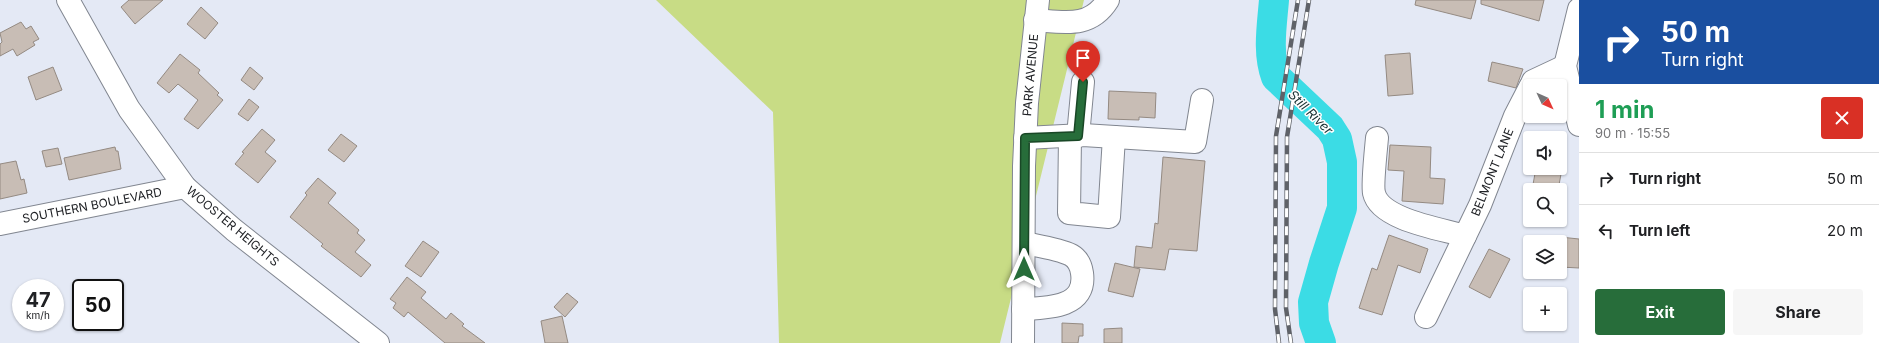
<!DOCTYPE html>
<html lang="en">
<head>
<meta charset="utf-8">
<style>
  body { margin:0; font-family:Inter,sans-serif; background:#f6f6f6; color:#202124; height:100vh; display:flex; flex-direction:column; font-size:15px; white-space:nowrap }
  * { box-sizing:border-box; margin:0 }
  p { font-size:13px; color:#757577 }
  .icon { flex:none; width:22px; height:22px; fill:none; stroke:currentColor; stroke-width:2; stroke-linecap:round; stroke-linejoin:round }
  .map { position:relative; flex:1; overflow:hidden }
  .panel { display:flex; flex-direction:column; background:#fff; width:300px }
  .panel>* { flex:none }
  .hud { background:#1a4fa0; color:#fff; overflow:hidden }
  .needle { width:26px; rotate:134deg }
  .fabs { position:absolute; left:1523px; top:79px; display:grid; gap:8px }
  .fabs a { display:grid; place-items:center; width:44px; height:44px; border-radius:4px; background:#fff; box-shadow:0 1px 3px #0004; font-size:20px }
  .speed { position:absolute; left:12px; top:279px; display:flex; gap:8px; font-size:20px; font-weight:700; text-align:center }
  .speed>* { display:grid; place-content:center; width:52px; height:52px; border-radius:50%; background:#fff; box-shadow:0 1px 3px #0004; line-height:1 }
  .speed small { font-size:10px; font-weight:400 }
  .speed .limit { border:2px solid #111; border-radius:6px; background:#fff; color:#111 }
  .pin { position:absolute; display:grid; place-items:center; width:34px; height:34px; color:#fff; margin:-41px -17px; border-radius:50% 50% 50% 0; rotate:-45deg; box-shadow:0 0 4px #0007 }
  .pin .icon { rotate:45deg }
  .me { position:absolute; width:44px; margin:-22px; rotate:0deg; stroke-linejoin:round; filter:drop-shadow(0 0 3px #0008) }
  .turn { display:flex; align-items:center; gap:14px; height:84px; padding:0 16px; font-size:18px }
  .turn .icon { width:52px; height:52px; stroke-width:2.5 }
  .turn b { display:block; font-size:28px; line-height:34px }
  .round { display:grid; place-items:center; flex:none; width:42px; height:42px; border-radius:4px; background:#f6f6f6 }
  .head { display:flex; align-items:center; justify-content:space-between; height:68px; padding:0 16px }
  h1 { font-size:24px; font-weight:700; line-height:30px; color:#1e9e55 }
  .cta { display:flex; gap:8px; margin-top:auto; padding:8px 16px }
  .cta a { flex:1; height:46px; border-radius:4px; background:#276d3a; color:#fff; font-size:16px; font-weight:700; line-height:46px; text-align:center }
  .cta a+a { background:#f6f6f6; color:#202124 }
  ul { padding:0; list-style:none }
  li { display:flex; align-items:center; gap:12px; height:52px; padding:0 16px; border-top:1px solid #e0e0e0 }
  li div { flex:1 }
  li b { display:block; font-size:15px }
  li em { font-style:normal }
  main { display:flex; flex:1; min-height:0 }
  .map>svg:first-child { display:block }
  .green { fill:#c8dc85 }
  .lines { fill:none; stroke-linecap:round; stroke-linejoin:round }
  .river { stroke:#3bdce5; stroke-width:30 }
  .building { fill:#c8bdb5; stroke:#948a82 }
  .minor-casing { stroke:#818690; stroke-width:24 }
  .major-casing { stroke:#818690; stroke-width:24 }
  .minor { stroke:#fff; stroke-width:22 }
  .major { stroke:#fff; stroke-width:22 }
  .rail-casing { stroke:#5f6268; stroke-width:4.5 }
  .rail { stroke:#fff; stroke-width:3; stroke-dasharray:9; stroke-linecap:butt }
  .route-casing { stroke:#194726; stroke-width:10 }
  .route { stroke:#276d3a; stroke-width:7 }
  .labels { text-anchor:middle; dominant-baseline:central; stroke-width:3; stroke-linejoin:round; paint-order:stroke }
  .street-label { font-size:12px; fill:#202226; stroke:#fff }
  .water-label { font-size:13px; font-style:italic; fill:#183132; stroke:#fff }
</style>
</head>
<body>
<main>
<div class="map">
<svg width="1579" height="343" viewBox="0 0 1579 343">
  <rect width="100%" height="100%" fill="#e4e9f5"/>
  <path class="green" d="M 656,0 L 1084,0 L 1000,343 L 779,343 L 773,112 Z"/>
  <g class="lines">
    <path class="river" d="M 1274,0 C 1272,25 1267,53 1276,77 L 1330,128 L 1337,139 L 1342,162 L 1342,208 L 1324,263 L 1313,302 L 1314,323 L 1321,343"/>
  </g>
  <g class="building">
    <path d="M 129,0 L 163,0 L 135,24 L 121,7 Z"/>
    <path d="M 1416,0 L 1476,0 L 1471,19 L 1415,5 Z"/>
    <path d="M 1481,0 L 1544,0 L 1539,21 L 1481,4 Z"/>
    <path d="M 201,7 L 218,23 L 205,39 L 187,24 Z"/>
    <path d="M 21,22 L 26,29 L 31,26 L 39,39 L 33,42 L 35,45 L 17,56 L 13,49 L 0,56 L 0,44 L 2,42 L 0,33 Z"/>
    <path d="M 1410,53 L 1413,94 L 1388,96 L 1385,55 Z"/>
    <path d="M 180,54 L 200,70 L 198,73 L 219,93 L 217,95 L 223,100 L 198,129 L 184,119 L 198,100 L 178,84 L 169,93 L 157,83 Z"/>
    <path d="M 1492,62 L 1523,69 L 1516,88 L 1488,81 Z"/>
    <path d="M 53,67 L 62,90 L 36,100 L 28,77 Z"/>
    <path d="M 250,67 L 263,78 L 254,90 L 241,80 Z"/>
    <path d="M 1109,91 L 1156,93 L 1155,118 L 1139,117 L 1139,120 L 1108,119 Z"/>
    <path d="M 249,99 L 259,107 L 248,121 L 238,114 Z"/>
    <path d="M 262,129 L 275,140 L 265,152 L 276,161 L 258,183 L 235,164 L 244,153 L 242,152 Z"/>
    <path d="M 341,134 L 357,146 L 344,162 L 328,150 Z"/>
    <path d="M 1390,145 L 1431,147 L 1430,178 L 1445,179 L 1443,204 L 1402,201 L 1404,171 L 1388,170 Z"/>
    <path d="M 115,147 L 116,151 L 118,151 L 121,169 L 69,180 L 64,158 Z"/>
    <path d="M 58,148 L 62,164 L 46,167 L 42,151 Z"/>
    <path d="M 1163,157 L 1205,161 L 1197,251 L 1169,249 L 1165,270 L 1134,267 L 1136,246 L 1152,248 L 1155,223 L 1158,224 Z"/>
    <path d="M 16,161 L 21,180 L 24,179 L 27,193 L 0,199 L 0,164 Z"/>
    <path d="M 1536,168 L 1562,169 L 1558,190 L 1532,190 Z"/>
    <path d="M 318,178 L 336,193 L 328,203 L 359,230 L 357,233 L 365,240 L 355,252 L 371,265 L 361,277 L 321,246 L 323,244 L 290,217 L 307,195 L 305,193 Z"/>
    <path d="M 1389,235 L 1428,249 L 1420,273 L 1398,265 L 1382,315 L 1359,308 L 1372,268 L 1377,270 Z"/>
    <path d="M 1560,237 L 1579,239 L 1579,268 L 1560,267 Z"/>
    <path d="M 423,241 L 439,252 L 421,277 L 405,266 Z"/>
    <path d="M 1489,249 L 1510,259 L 1490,298 L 1469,287 Z"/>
    <path d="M 1115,263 L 1140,269 L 1133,297 L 1108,291 Z"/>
    <path d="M 407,277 L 426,292 L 421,298 L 446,319 L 451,313 L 464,324 L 462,326 L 485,343 L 445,343 L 408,312 L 404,317 L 393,308 L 396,303 L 390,299 Z"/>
    <path d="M 567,293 L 578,302 L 565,317 L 554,307 Z"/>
    <path d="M 562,316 L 568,343 L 545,343 L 541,321 Z"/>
    <path d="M 1062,323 L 1083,324 L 1083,336 L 1079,336 L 1078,343 L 1062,343 Z"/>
    <path d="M 1122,328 L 1122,343 L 1104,343 L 1104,329 Z"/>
  </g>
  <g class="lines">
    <g class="minor-casing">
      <g id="minor">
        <path d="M 1579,9 L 1565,66 L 1579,125"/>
        <path d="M 1035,20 C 1064,22 1090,29 1108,0"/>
        <path d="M 1531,86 L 1533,81 L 1565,66"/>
        <path d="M 1070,136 L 1069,213 L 1109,217 L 1114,137"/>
        <path d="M 1078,136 L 1083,82"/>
        <path d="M 1025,138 L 1083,135 L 1195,142 L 1202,100"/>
        <path d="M 1377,138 C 1376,149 1372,185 1374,193 C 1380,220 1442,229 1465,236"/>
        <path d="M 0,224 L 185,187"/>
        <path d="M 1023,309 C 1047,308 1087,308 1082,273 C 1081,266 1078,259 1071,255 C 1059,249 1038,246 1024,243"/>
        <path d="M 1426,317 L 1480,205 L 1515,116 L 1530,87"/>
      </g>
    </g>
    <g class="major-casing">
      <g id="major">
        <path d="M 68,0 L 129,109 L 185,187 L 234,230 L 378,343"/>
        <path d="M 1023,343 L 1024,166 L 1027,103 L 1038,0"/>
      </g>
    </g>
    <use href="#minor" class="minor"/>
    <use href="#major" class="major"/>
    <g class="rail-casing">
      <g id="rail">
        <path d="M 1279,343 L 1275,309 L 1276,136 L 1298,0"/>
        <path d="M 1291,343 L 1286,308 L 1287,137 L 1309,0"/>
      </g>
    </g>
    <use href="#rail" class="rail"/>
  </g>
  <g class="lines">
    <g class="route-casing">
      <path id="route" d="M 1024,269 L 1025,138 L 1078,136 L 1083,82"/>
    </g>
    <use href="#route" class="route"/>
  </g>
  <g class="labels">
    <g class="street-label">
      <text transform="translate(1030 75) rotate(-85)">PARK AVENUE</text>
      <text transform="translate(1492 172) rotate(-68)">BELMONT LANE</text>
      <text transform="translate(92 205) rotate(-11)">SOUTHERN BOULEVARD</text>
      <text transform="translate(233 226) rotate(40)">WOOSTER HEIGHTS</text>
    </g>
    <g class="water-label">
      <text transform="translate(1311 112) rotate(45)">Still River</text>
    </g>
  </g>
</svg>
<div class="fabs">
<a><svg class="needle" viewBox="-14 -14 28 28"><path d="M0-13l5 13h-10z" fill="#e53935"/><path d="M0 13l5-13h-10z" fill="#757577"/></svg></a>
<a><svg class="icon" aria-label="sound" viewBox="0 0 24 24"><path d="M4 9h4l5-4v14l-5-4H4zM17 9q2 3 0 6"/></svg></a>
<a><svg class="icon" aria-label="search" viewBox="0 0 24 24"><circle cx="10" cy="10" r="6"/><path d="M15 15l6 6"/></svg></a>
<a><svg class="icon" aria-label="layers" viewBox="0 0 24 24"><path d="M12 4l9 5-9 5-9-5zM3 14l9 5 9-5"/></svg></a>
<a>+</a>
</div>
<div class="speed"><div>47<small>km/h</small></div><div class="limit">50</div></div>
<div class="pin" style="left:1083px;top:82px;background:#d93025"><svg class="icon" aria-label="arrive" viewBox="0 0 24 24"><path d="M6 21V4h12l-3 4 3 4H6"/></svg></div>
<svg class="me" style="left:1024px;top:269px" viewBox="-20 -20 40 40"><path d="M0-17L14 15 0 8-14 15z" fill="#276d3a" stroke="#fff" stroke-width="4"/></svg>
</div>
<section class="panel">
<div class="hud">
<div class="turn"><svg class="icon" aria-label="right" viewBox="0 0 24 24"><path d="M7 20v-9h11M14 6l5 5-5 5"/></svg><div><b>50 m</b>Turn right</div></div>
</div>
<div class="head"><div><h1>1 min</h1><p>90 m · 15:55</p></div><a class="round" style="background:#d93025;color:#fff"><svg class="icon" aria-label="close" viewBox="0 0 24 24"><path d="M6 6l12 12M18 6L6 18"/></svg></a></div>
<ul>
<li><svg class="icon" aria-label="right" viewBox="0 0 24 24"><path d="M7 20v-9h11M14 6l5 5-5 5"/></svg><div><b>Turn right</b></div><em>50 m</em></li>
<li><svg class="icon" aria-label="left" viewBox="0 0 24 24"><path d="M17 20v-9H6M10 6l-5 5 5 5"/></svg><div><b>Turn left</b></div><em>20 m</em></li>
</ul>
<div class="cta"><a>Exit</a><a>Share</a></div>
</section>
</main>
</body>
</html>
